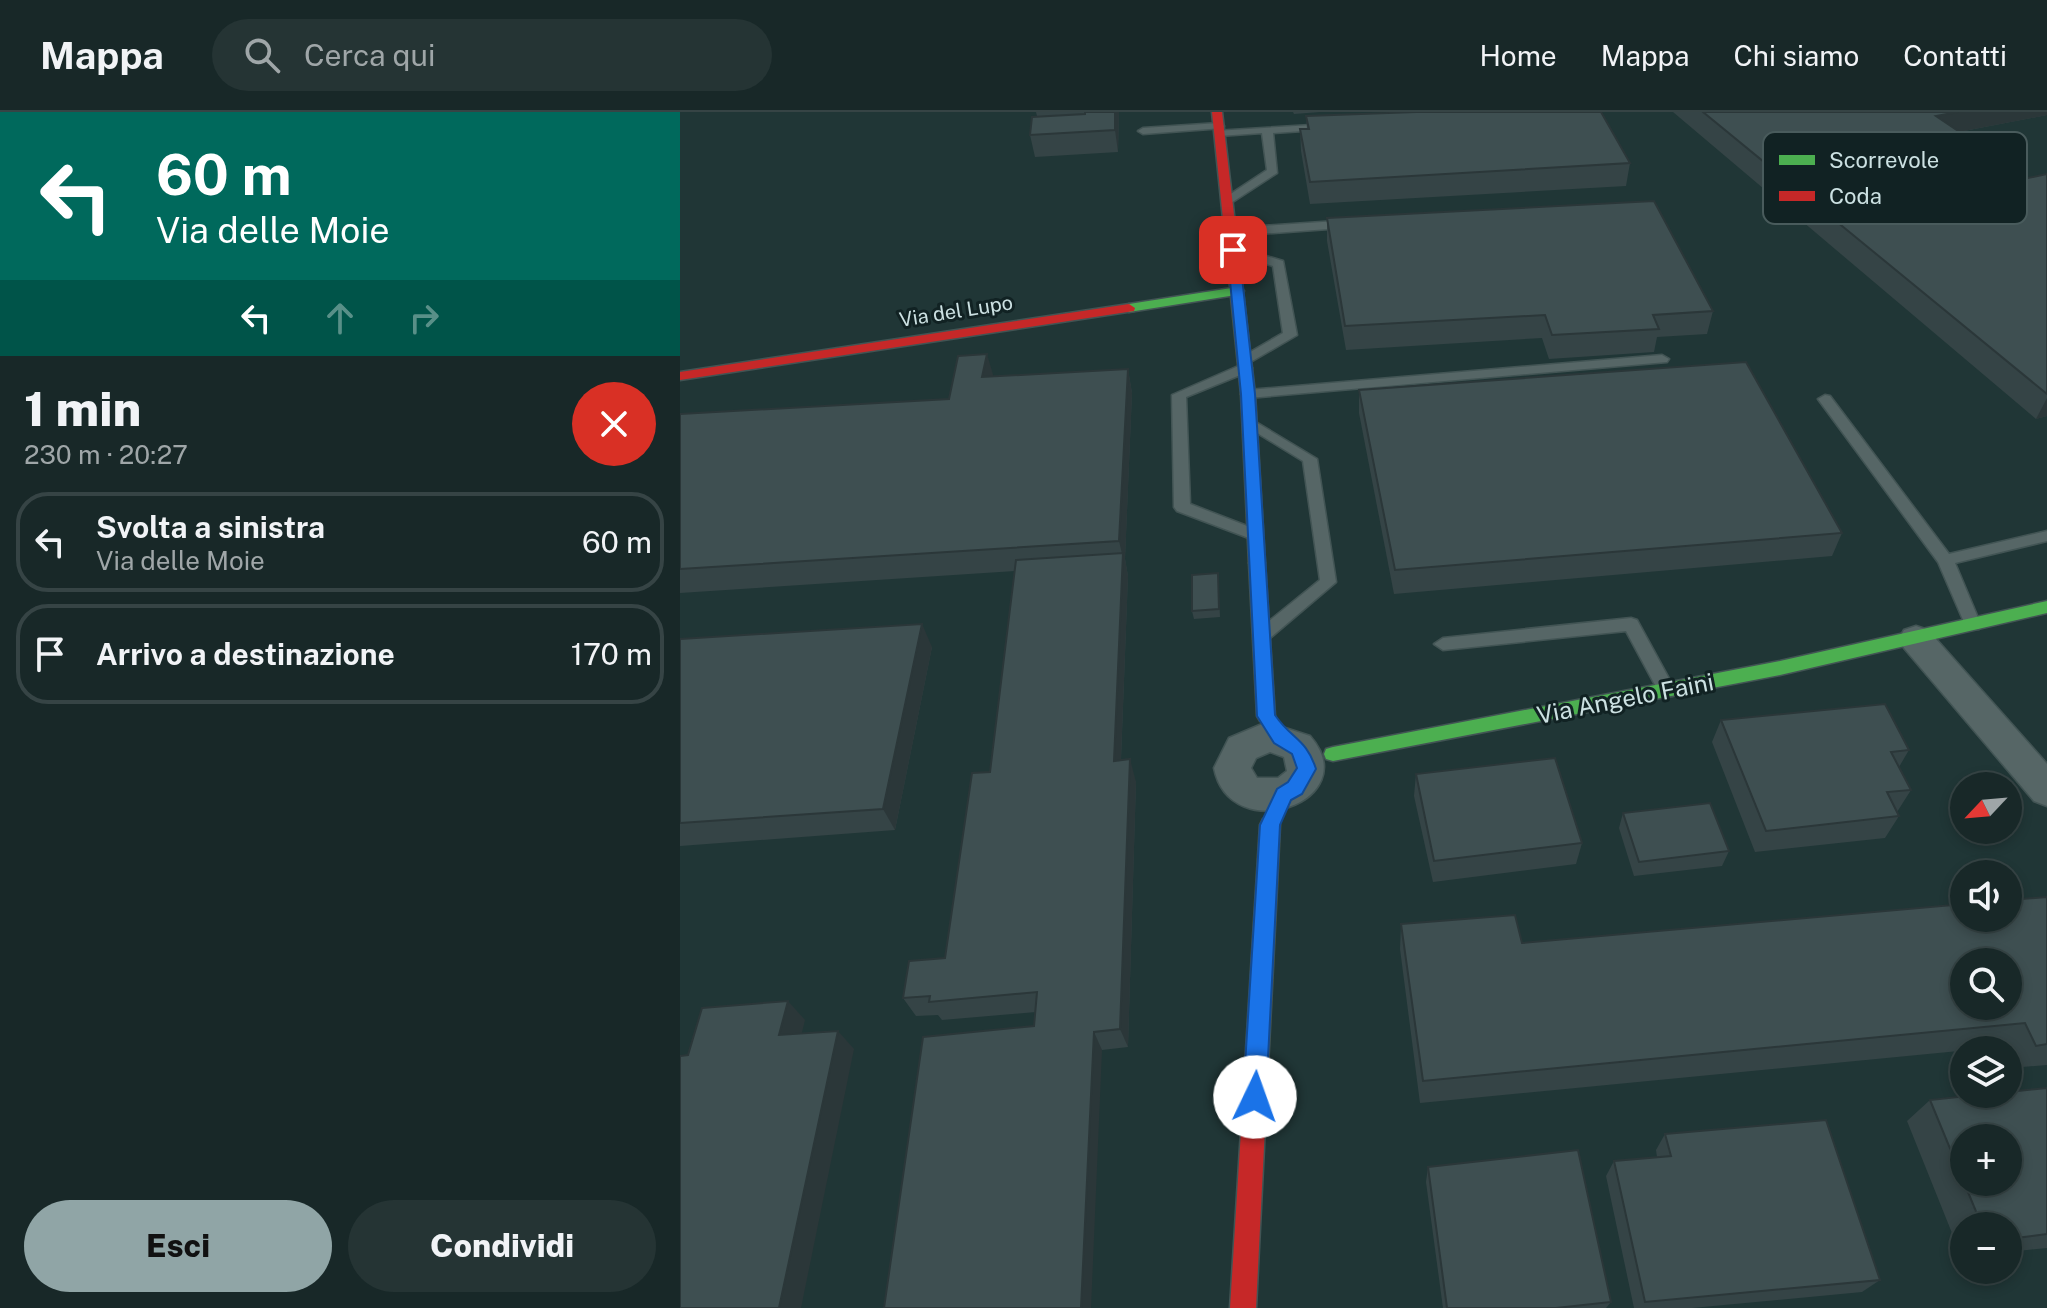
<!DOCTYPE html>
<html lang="it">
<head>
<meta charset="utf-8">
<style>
  body { margin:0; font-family:"Public Sans",sans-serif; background:#253434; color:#f1f3f6; height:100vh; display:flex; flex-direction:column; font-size:30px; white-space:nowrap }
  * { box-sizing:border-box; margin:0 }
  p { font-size:26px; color:#9fa6a8 }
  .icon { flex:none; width:44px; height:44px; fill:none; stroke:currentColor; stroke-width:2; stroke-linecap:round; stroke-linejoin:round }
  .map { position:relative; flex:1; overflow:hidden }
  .sheet { display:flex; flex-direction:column; background:#182828; width:680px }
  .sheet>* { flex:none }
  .hud { background:#00695c; color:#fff; overflow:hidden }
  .needle { width:52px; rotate:244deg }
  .controls { position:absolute; left:1270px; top:660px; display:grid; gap:16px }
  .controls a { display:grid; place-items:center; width:72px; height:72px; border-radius:50%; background:#182828; box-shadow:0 4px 12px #0003,0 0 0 2px #364445; font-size:40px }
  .pin { position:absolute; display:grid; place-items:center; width:68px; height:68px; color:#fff; margin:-34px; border-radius:16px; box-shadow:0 4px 12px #0006 }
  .me { position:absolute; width:88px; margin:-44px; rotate:3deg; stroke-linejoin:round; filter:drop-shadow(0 0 6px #0008) }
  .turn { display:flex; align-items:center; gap:28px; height:168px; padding:0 24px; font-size:36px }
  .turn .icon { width:104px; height:104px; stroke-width:2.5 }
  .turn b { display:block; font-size:56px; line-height:68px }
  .lanes { display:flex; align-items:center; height:76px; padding:0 24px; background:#0003; justify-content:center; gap:40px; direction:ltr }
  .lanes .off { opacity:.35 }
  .round { display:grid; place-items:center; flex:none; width:84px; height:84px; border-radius:42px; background:#253434 }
  .headline { display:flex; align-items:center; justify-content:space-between; height:136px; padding:0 24px }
  h1 { font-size:48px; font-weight:800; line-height:60px }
  .cta { display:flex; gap:16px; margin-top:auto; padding:16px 24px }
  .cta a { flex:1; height:92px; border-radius:48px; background:#90a5a6; color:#111; font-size:32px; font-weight:800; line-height:92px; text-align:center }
  .cta a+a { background:#253434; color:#f1f3f6 }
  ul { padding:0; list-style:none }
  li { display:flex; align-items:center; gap:24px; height:100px; margin:0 16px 12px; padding:0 8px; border:4px solid #364445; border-radius:32px }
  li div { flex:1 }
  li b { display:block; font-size:30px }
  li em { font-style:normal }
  header { display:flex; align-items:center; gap:48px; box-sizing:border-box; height:112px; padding:0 40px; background:#182828; border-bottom:2px solid #364445 }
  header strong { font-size:38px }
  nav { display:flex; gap:44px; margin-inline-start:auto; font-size:28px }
  .search { width:560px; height:72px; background:#253434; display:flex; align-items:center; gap:20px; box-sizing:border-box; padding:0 28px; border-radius:44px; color:#9fa6a8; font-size:30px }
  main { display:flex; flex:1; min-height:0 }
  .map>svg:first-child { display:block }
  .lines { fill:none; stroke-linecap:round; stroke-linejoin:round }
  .lane-casing { stroke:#425454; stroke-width:3 }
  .street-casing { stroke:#425454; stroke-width:3 }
  .fast-casing { stroke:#425454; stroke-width:3 }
  .jam-casing { stroke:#425454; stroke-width:3 }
  .lane { fill:#566666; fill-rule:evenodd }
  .street { fill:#566666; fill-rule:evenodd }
  .fast { fill:#4caf50; fill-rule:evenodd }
  .jam { fill:#c62828; fill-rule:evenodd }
  .wall { fill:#354446 }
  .shaded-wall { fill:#2b3739 }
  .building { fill:#3e4f51; stroke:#2b3739; stroke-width:2; fill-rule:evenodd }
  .route { fill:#1a73e8; stroke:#114b97; stroke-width:2 }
  .labels { text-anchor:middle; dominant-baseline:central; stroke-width:6; stroke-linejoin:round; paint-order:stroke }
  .far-street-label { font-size:20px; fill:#cce1e2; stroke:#112223 }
  .street-label { font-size:24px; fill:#cce1e2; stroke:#112223 }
  .key { fill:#112223; stroke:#495b5c; stroke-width:2 }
  .key-label { font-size:22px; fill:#cce1e2 }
</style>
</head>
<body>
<header>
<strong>Mappa</strong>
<div class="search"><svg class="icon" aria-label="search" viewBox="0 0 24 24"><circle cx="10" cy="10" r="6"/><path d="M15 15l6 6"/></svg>Cerca qui</div>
<nav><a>Home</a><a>Mappa</a><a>Chi siamo</a><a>Contatti</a></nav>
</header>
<main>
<section class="sheet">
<div class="hud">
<div class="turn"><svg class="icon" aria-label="left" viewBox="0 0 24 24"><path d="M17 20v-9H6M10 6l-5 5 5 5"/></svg><div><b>60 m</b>Via delle Moie</div></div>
<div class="lanes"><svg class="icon" aria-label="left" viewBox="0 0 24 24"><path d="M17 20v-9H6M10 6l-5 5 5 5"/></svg><svg class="icon off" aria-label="ahead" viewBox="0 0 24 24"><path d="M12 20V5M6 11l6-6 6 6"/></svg><svg class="icon off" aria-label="right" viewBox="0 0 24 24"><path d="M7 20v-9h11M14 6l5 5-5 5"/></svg></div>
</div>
<div class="headline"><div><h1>1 min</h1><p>230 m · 20:27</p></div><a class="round" style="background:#d93025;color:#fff"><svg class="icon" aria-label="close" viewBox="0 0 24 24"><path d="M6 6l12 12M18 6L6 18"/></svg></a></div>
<ul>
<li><svg class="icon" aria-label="left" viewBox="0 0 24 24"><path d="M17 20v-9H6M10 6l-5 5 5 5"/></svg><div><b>Svolta a sinistra</b><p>Via delle Moie</p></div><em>60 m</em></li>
<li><svg class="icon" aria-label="arrive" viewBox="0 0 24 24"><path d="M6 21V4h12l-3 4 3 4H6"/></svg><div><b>Arrivo a destinazione</b></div><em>170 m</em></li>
</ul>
<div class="cta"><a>Esci</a><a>Condividi</a></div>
</section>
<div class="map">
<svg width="1367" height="1196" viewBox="0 0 1367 1196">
  <rect width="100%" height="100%" fill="#203636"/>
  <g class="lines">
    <g class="lane-casing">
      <g id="lane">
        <path d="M 539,11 L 544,14 L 543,16 L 463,22 L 458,19 L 463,16 Z"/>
        <path d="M 649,12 L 654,15 L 653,17 L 593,21 L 597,61 L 551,91 L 543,91 L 543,87 L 587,58 L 582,21 L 539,24 L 535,23 L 535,19 Z"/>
        <path d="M 672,108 L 676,109 L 676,115 L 551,124 L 545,120 L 551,116 Z"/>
        <path d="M 553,134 L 603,149 L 617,223 L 567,252 L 572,256 L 570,259 L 506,285 L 510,392 L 580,419 L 582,423 L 580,427 L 574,428 L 497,399 L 494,395 L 492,283 L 563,252 L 558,249 L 560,246 L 603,221 L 593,154 L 549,141 L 549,135 Z"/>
        <path d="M 982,243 L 989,247 L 987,250 L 568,286 L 561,282 L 568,278 Z"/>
        <path d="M 1145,283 L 1150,284 L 1269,442 L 1367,419 L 1367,429 L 1275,451 L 1301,513 L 1299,517 L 1287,517 L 1258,450 L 1138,287 Z"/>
        <path d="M 569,306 L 637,347 L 656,470 L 590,526 L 584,528 L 575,522 L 578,518 L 640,468 L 623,349 L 564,313 L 564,307 Z"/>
        <path d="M 951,506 L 957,508 L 993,574 L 996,579 L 993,584 L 981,584 L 946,519 L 763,538 L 754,532 L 763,526 Z"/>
      </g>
    </g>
    <g class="street-casing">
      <g id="street">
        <path d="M 1236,514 L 1248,518 L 1367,652 L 1367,694 L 1354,689 L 1224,536 L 1219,527 L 1224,518 Z"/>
        <path d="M 587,610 L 630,624 C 687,689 550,737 534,656 L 549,626 ZM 590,640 L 604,645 L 607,659 L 598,666 L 577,666 L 571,656 L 576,646 Z"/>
      </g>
    </g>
    <g class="fast-casing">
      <g id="fast">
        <path d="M 558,175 L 564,179 L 562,182 L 449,200 L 443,196 L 449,192 Z"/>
        <path d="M 577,445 L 585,451 L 595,604 L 592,609 L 580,609 L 577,604 L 569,451 Z"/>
        <path d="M 1367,489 L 1367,501 L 1100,563 L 653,649 L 646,647 L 644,642 L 646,637 L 653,635 L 1100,549 Z"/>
      </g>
    </g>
    <g class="jam-casing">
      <g id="jam">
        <path d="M 532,0 L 542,0 L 575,282 L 585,451 L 577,457 L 569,451 L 561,282 Z"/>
        <path d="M 449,192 L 455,196 L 454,199 L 0,268 L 0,260 Z"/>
        <path d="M 590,705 L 597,707 L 600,713 L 576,1196 L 550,1196 L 580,713 L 583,707 Z"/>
      </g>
    </g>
    <use href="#lane" class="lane"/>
    <use href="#street" class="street"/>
    <use href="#fast" class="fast"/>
    <use href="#jam" class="jam"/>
  </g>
  <g class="wall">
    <path d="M 356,0 L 439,0 L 438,40 L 355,45 L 350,23 L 357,4 Z"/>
    <path d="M 613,0 L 640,0 L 614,2 Z"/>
    <path d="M 993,0 L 1367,0 L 1367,3 L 1279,20 L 1348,66 L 1367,62 L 1367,304 L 1356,307 Z"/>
    <path d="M 626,4 L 950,51 L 946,74 L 630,92 L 621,39 L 620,17 L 627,17 Z"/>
    <path d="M 647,106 L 1033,199 L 1027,222 L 977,225 L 974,240 L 869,247 L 862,226 L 666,238 L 647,129 Z"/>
    <path d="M 448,257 L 452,281 L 445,447 L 448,464 L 441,648 L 456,670 L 448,935 L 422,938 L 354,914 L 356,900 L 262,908 L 258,903 L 236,904 L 223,886 L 265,846 L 310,660 L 335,459 L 0,481 L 0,302 L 269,287 L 313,265 Z"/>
    <path d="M 679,278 L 1162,421 L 1152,444 L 714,482 L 679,301 Z"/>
    <path d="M 538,461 L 540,505 L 514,507 L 512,499 Z"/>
    <path d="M 0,527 L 252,535 L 215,718 L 0,734 Z"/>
    <path d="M 1041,608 L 1229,638 L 1219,655 L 1231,678 L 1217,700 L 1219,704 L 1205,726 L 1075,740 L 1032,630 Z"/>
    <path d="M 736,662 L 902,731 L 896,752 L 753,770 L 734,684 Z"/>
    <path d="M 943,701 L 1049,739 L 1042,754 L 954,764 L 939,716 Z"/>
    <path d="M 1367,785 L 1367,953 L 1330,956 L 1328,951 L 1328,938 L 1322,938 L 1320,935 L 740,991 L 720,837 L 721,812 L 842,831 Z"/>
    <path d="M 1367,976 L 1367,1136 L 1328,1140 L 1328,1114 L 1284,1114 L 1284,1146 L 1282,1146 L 1227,1009 L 1250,988 Z"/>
    <path d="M 985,1022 L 1200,1168 L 1182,1180 L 1012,1196 L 954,1196 L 926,1064 L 934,1049 L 977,1045 L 976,1038 Z"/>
    <path d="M 748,1055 L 931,1190 L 926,1196 L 763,1196 L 746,1070 Z"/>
  </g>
  <g class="shaded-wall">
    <path d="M 435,0 L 439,0 L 438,40 L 435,18 Z"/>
    <path d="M 1278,0 L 1367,0 L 1367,3 L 1247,26 L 1256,4 Z"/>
    <path d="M 307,242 L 314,266 L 302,265 Z"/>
    <path d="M 448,257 L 452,281 L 445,447 L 448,464 L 440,671 L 434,649 L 443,446 L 439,429 Z"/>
    <path d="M 1367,286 L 1367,304 L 1356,307 Z"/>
    <path d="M 242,512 L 252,535 L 215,718 L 203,697 Z"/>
    <path d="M 450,647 L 456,670 L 448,935 L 440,917 Z"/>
    <path d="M 108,889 L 125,908 L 117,941 L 99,923 Z"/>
    <path d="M 158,919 L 174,937 L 121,1196 L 99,1196 Z"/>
    <path d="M 414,920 L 422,938 L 411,1196 L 401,1196 Z"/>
  </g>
  <g class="building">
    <path d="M 405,0 L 435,0 L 435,18 L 350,23 L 352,5 L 405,2 Z"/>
    <path d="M 736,0 L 921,0 L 950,51 L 630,70 L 620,17 L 629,17 L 626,4 Z"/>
    <path d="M 1023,0 L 1278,0 L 1256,4 L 1348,66 L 1367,62 L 1367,282 Z"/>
    <path d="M 974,89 L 1033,199 L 973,203 L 979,217 L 872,223 L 865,203 L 665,214 L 647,106 Z"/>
    <path d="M 307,242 L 302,265 L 448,257 L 439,429 L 0,457 L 0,302 L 269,287 L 278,244 Z"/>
    <path d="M 1066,250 L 1162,421 L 715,458 L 679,278 Z"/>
    <path d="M 443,441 L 434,649 L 450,647 L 440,917 L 414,920 L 401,1196 L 204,1196 L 243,925 L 354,914 L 357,880 L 249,890 L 250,884 L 223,886 L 229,849 L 265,846 L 292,661 L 310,660 L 336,448 Z"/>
    <path d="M 538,461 L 539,497 L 512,499 L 512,463 Z"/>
    <path d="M 242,512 L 203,697 L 0,711 L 0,527 Z"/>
    <path d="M 1205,592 L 1229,638 L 1211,640 L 1231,678 L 1207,680 L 1219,704 L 1086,719 L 1041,608 Z"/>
    <path d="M 875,646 L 902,731 L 754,749 L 736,662 Z"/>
    <path d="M 1030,691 L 1049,739 L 959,750 L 943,701 Z"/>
    <path d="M 1367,785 L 1367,932 L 1356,934 L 1345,911 L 743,969 L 721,812 L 835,803 L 842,831 L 1284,792 L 1284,806 L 1328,806 L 1328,788 ZM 1284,850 L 1328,850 L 1328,894 L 1284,894 Z"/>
    <path d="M 108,889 L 99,923 L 158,919 L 99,1196 L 0,1196 L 0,944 L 8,943 L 22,896 Z"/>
    <path d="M 1367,976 L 1367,1122 L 1328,1127 L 1328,1114 L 1302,1114 L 1250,988 L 1306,982 L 1328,982 L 1328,980 ZM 1284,1026 L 1328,1026 L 1328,1070 L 1284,1070 Z"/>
    <path d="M 1146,1008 L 1200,1168 L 965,1190 L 934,1049 L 991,1044 L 985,1022 Z"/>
    <path d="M 898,1038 L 931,1190 L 876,1196 L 767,1196 L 748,1055 Z"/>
  </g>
  <path class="route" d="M 553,134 L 559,138 L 575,282 L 595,603 C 612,628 626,626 636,657 L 622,682 L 611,688 L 600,713 L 586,985 L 583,993 L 575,996 L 567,993 L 563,985 L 580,713 L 597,677 L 608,670 L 617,656 L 612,642 L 594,631 L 577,604 L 561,282 L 547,138 Z"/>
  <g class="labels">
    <g class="far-street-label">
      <text transform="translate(276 199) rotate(-9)">Via del Lupo</text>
    </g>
    <g class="street-label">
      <text transform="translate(945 586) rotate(-11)">Via Angelo Faini</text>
    </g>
  </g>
  <rect x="1083" y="20" width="264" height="92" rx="12" class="key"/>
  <rect x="1099" y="43" width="36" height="10" fill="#4caf50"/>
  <rect x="1099" y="79" width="36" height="10" fill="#c62828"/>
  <g class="key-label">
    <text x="1149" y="56">Scorrevole</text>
    <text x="1149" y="92">Coda</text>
  </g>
</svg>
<div class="controls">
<a><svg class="needle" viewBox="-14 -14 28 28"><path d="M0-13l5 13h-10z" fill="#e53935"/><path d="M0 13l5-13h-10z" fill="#9fa6a8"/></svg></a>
<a><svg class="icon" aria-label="sound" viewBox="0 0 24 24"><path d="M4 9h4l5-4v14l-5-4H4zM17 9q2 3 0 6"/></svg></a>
<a><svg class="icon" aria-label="search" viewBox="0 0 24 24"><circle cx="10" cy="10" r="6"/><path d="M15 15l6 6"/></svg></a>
<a><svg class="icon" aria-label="layers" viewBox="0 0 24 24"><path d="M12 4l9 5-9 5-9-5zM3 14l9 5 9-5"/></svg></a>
<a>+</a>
<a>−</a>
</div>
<div class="pin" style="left:553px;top:138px;background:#d93025"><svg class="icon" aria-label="arrive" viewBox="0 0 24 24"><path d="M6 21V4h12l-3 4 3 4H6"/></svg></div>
<svg class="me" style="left:575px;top:985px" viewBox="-20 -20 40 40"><circle r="19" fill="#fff"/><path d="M0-13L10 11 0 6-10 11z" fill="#1a73e8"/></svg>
</div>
</main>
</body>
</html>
